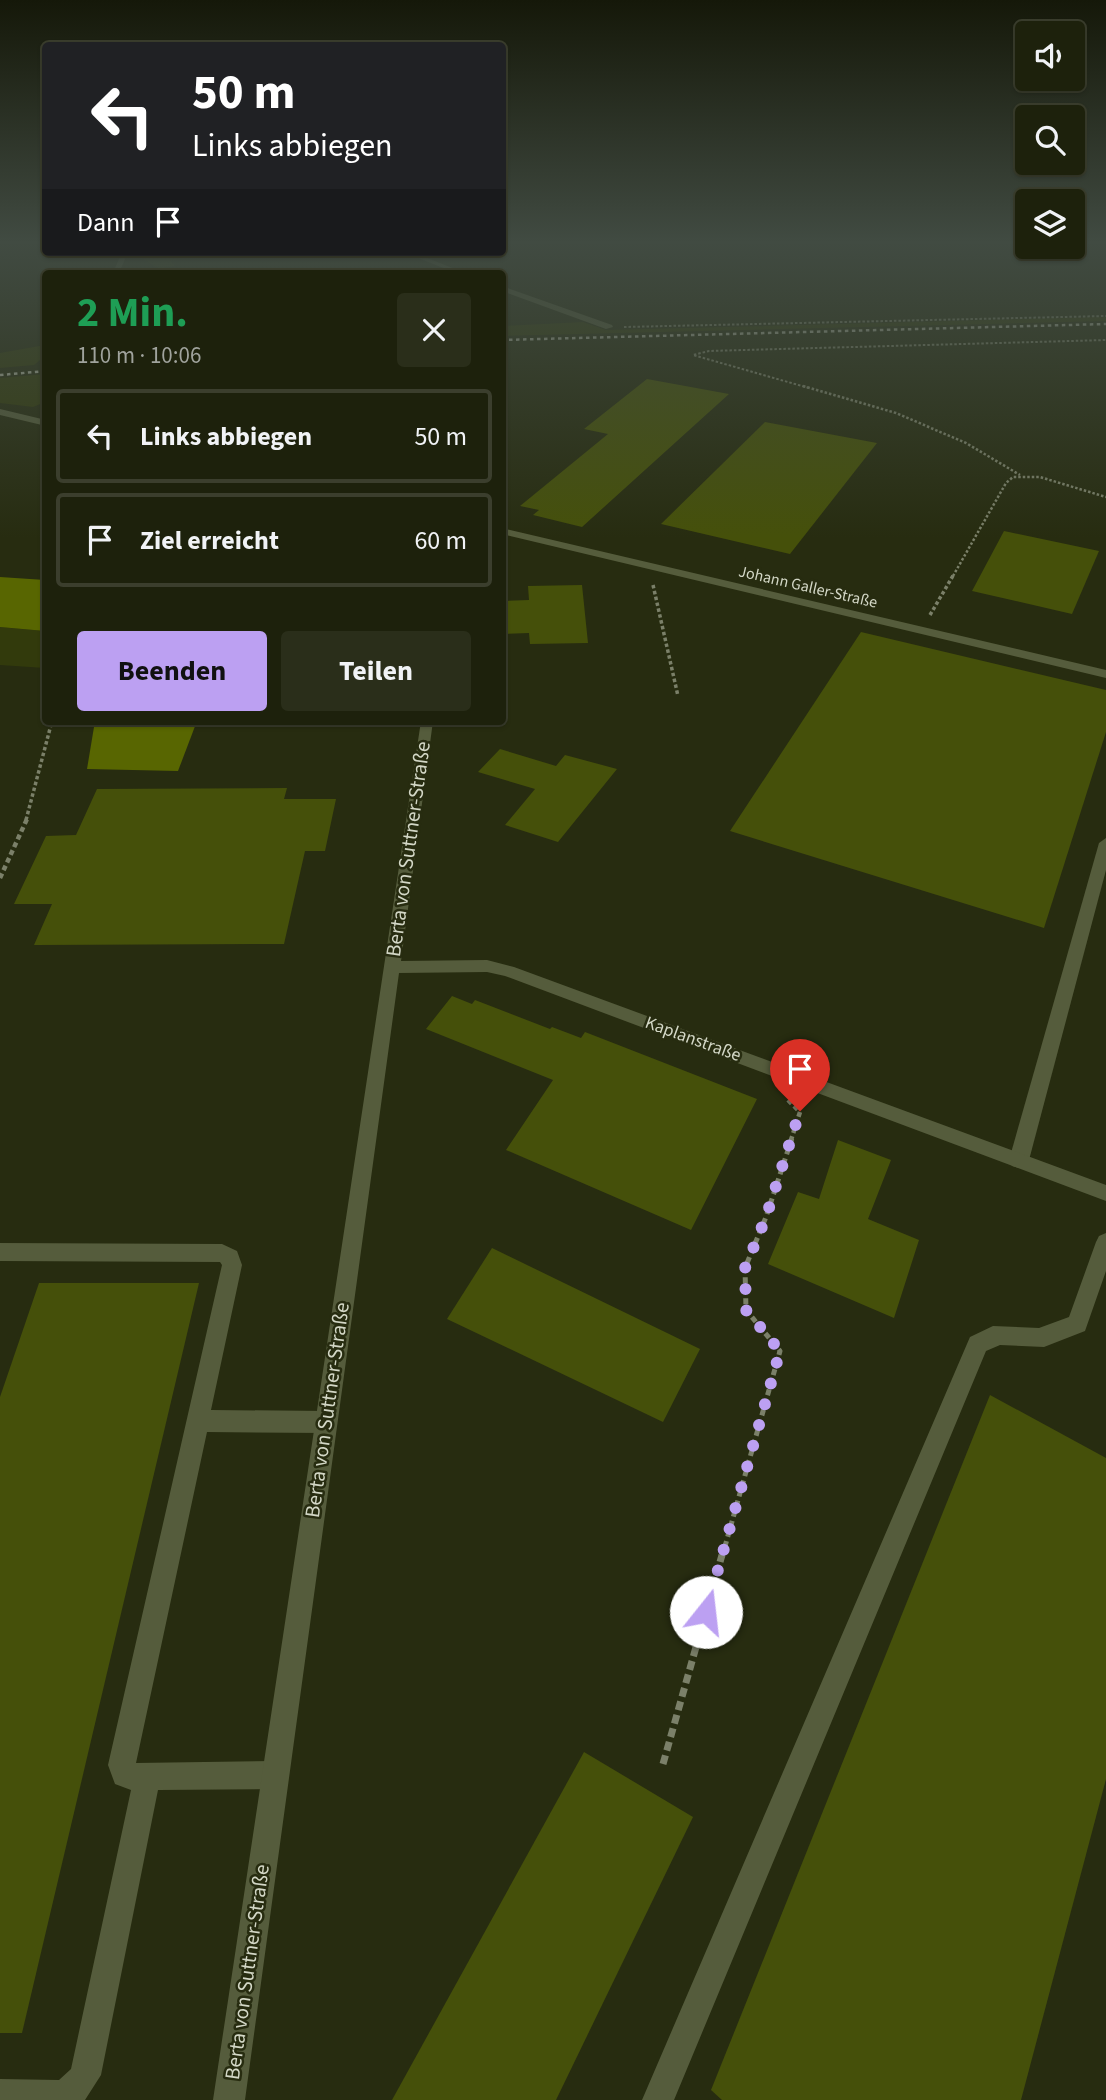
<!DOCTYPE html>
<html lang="de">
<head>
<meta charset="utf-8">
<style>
  body { margin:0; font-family:"Source Sans 3",sans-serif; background:#2a2e1a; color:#f1f3f6; height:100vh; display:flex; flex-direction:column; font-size:26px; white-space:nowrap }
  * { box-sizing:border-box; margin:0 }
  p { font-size:23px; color:#a0a39d }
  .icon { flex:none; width:38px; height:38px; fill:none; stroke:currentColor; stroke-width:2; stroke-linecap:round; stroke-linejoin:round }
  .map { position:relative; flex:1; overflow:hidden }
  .details { position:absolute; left:42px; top:270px; width:464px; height:455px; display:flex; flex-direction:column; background:#1d210c; border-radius:7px; box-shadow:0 2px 5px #0004,0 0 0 2px #3b3e2d }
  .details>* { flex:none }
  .top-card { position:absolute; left:42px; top:42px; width:464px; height:214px; border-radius:7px; box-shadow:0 2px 5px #0004,0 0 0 2px #3b3e2d; background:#202124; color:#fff; overflow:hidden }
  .tools { position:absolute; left:1015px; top:21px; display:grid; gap:14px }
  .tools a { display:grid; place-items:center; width:70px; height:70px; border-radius:7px; background:#1d210c; box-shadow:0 2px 5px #0004,0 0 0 2px #3b3e2d; font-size:35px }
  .pin { position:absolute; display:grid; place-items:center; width:60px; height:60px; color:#fff; margin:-72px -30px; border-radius:50% 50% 50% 0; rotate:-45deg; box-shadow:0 0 7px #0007 }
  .pin .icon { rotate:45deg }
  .me { position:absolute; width:77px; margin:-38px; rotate:16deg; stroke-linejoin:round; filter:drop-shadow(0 0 5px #0008) }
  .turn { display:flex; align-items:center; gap:24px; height:147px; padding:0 35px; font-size:32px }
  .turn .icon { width:91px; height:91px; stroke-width:2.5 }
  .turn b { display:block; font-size:49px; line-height:60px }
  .then { display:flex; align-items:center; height:66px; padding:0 35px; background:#0003; gap:14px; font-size:26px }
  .round { display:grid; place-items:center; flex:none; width:74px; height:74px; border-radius:7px; background:#2a2e1a }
  .headline { display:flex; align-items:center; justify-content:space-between; height:119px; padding:0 35px }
  h1 { font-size:42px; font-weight:700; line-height:52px; color:#1e9e55 }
  .action { display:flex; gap:14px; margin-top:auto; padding:14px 35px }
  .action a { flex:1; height:80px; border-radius:7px; background:#bca0f2; color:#111; font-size:28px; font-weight:700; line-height:80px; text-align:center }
  .action a+a { background:#2a2e1a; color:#f1f3f6 }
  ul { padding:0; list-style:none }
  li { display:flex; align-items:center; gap:21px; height:94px; margin:0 14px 10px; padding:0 21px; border:4px solid #3b3e2d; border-radius:7px }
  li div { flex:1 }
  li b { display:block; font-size:26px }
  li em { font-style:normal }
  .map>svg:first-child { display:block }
  .green { fill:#323a0c }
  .water { fill:#586601 }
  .building { fill:#45500a }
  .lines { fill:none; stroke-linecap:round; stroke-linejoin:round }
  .path-far5 { stroke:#7b8069; stroke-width:2; stroke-dasharray:2.5 2; stroke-linecap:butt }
  .path-far4 { stroke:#7b8069; stroke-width:2.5; stroke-dasharray:2.5 2; stroke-linecap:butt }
  .path-far3 { stroke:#7b8069; stroke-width:3.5; stroke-dasharray:3.5 2.5; stroke-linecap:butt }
  .path-far2 { stroke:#7b8069; stroke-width:4.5; stroke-dasharray:5 3.5; stroke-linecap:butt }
  .path-far1 { stroke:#7b8069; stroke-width:5; stroke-dasharray:6 4.5; stroke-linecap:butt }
  .path { stroke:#7b8069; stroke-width:7; stroke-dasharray:9 5; stroke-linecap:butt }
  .service { fill:#555c3c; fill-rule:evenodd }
  .minor { fill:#555c3c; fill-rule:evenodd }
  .rail { stroke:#a9ad9a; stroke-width:2.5; stroke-dasharray:3.5 3.5; stroke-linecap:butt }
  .route { stroke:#bca0f2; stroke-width:12; stroke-dasharray:0 21.6 }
  .labels { text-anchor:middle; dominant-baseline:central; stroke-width:5; stroke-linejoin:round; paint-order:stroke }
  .far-street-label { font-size:16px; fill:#d3d7c6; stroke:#272c10 }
  .street-label { font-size:18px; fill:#d3d7c6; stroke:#272c10 }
  .near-street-label { font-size:21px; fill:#d3d7c6; stroke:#272c10 }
</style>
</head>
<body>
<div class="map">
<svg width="1106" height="2100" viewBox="0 0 1106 2100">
  <rect width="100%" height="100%" fill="#272c10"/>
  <g class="green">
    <path d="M 133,252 L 182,252 L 191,257 L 170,261 L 175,266 L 159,269 Z"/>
    <path d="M 1106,317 L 1106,321 L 502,336 L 502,326 L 583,322 L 606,330 Z"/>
    <path d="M 45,345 L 45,356 L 34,365 L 0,368 L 0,353 Z"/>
    <path d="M 45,374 L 45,402 L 33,407 L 0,403 L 0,378 Z"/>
    <path d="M 0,627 L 45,631 L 45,668 L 0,665 Z"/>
  </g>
  <g class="water">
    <path d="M 0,577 L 45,580 L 45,631 L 0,627 Z"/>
    <path d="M 95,721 L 197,721 L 178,771 L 87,769 Z"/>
  </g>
  <g class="building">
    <path d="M 647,379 L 729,394 L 582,527 L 533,515 L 539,510 L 520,506 L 608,434 L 584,429 Z"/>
    <path d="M 765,422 L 877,443 L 790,554 L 661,524 Z"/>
    <path d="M 1004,531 L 1099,551 L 1072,614 L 972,591 Z"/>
    <path d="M 582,585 L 588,643 L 530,644 L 529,633 L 502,634 L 502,601 L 529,600 L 528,586 Z"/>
    <path d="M 861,632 L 1106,690 L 1106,732 L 1044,928 L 730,831 Z"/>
    <path d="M 500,749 L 556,766 L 565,755 L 617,769 L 558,842 L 505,825 L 535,789 L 478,772 Z"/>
    <path d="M 287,788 L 284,799 L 336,799 L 325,851 L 305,851 L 284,944 L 34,945 L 52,904 L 14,904 L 46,836 L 76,835 L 97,789 Z"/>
    <path d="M 452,996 L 472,1004 L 475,1000 L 550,1029 L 552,1027 L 581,1038 L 585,1032 L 757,1099 L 691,1230 L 506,1150 L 553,1080 L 426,1029 Z"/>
    <path d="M 838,1140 L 891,1160 L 868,1219 L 919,1240 L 894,1318 L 768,1264 L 798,1192 L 819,1199 Z"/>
    <path d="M 492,1248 L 700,1349 L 663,1422 L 447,1319 Z"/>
    <path d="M 39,1283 L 199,1283 L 22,2033 L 0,2033 L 0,1397 Z"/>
    <path d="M 990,1395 L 1106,1458 L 1106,1779 L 1021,2100 L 722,2100 L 711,2090 Z"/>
    <path d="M 584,1752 L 693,1817 L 556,2100 L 392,2100 Z"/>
  </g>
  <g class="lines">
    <g class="path-far5">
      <path d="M 624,327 L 1106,316"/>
      <path d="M 809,388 L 693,355 L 709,351 L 1106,340"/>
    </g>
    <g class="path-far4">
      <path d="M 803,386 L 896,413 L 966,443 L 1020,475"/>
      <path d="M 953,576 L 1006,483 L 1013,477 L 1040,477 L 1106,497"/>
    </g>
    <g class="path-far3">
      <path d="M 653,585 L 678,696"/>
      <path d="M 930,615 L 954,574"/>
      <path d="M 26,820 L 52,721"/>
    </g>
    <g class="path-far2">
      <path d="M 0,878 L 27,819"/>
      <path d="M 788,1100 L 800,1112 L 791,1140"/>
    </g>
    <path class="path-far1" d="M 722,1557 L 780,1351 L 746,1310 L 745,1268 L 766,1217 L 792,1138"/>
    <path class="path" d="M 663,1764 L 722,1555"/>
    <g class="service">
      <path d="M 1106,838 L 1106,870 L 1029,1160 L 1026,1166 L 1019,1168 L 1012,1166 L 1009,1160 L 1099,843 Z"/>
      <path d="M 1106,1233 L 1106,1271 L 1085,1331 L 1044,1347 L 1000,1345 L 986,1351 L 674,2100 L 642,2100 L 970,1337 L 993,1326 L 1039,1328 L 1069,1317 L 1096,1242 L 1099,1236 Z"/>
      <path d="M 0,1243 L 222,1244 L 237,1251 L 242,1265 L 211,1410 L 326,1411 L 334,1414 L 337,1422 L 334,1430 L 326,1433 L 207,1432 L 136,1763 L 275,1761 L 285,1765 L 289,1775 L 285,1785 L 275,1789 L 158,1790 L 101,2075 L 85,2100 L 0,2100 L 0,2079 L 59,2080 L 71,2069 L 131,1790 L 115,1784 L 108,1765 L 222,1265 L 220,1262 L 0,1261 Z"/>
    </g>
    <g class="minor">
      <path d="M 122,252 L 128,252 L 119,273 L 113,273 Z"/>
      <path d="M 403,252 L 412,252 L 465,273 L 456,273 Z"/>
      <path d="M 502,286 L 612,325 L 613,327 L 606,329 L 502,291 Z"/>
      <path d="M 0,409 L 46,420 L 46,426 L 0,415 Z"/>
      <path d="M 502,528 L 1106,670 L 1106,678 L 502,534 Z"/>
      <path d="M 421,721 L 433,721 L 401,961 L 487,960 L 514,967 L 1106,1185 L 1106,1201 L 505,976 L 487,972 L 399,973 L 245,2100 L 213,2100 Z"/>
    </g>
    <g class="rail">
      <path d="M 502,340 L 1106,324"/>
      <path d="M 0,375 L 46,371"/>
    </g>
  </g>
  <linearGradient id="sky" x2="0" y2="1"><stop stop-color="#151809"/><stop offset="0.45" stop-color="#414b42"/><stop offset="1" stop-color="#414b42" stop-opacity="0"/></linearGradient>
  <rect width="1106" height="538" fill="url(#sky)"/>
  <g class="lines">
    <path class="route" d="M 706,1612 L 780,1351 L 746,1310 L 745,1268 L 766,1217 L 800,1111"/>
  </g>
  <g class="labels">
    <g class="far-street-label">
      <text transform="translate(808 587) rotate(13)">Johann Galler-Straße</text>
    </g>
    <g class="street-label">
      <text transform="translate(693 1039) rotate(20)">Kaplanstraße</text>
    </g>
    <g class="near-street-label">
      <text transform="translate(408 849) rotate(-82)">Berta von Suttner-Straße</text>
      <text transform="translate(327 1410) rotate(-82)">Berta von Suttner-Straße</text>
      <text transform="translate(247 1972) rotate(-82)">Berta von Suttner-Straße</text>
    </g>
  </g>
</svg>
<div class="tools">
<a><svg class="icon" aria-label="sound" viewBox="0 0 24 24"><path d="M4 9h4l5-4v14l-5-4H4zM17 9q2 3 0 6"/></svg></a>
<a><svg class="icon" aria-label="search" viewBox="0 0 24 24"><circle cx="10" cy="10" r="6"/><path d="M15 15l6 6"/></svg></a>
<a><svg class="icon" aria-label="layers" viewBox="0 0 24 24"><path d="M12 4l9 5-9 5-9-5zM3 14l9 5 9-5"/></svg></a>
</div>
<div class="pin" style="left:800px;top:1111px;background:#d93025"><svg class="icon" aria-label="arrive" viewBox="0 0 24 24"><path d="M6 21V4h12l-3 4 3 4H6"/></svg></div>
<svg class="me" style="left:706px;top:1612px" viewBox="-20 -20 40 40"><circle r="19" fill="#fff"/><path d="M0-13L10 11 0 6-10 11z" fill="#bca0f2"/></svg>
<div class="top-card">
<div class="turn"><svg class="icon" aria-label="left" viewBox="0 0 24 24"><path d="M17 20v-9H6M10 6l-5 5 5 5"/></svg><div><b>50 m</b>Links abbiegen</div></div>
<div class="then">Dann<svg class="icon" aria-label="arrive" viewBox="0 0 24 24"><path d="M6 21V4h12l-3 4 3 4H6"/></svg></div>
</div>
<section class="details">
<div class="headline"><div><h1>2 Min.</h1><p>110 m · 10:06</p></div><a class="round"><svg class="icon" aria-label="close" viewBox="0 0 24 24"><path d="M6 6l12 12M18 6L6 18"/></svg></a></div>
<ul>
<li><svg class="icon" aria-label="left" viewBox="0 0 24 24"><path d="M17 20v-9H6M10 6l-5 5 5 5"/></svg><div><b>Links abbiegen</b></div><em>50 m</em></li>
<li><svg class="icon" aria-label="arrive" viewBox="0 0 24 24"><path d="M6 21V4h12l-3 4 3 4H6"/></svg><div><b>Ziel erreicht</b></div><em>60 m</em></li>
</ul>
<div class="action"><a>Beenden</a><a>Teilen</a></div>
</section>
</div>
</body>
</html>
